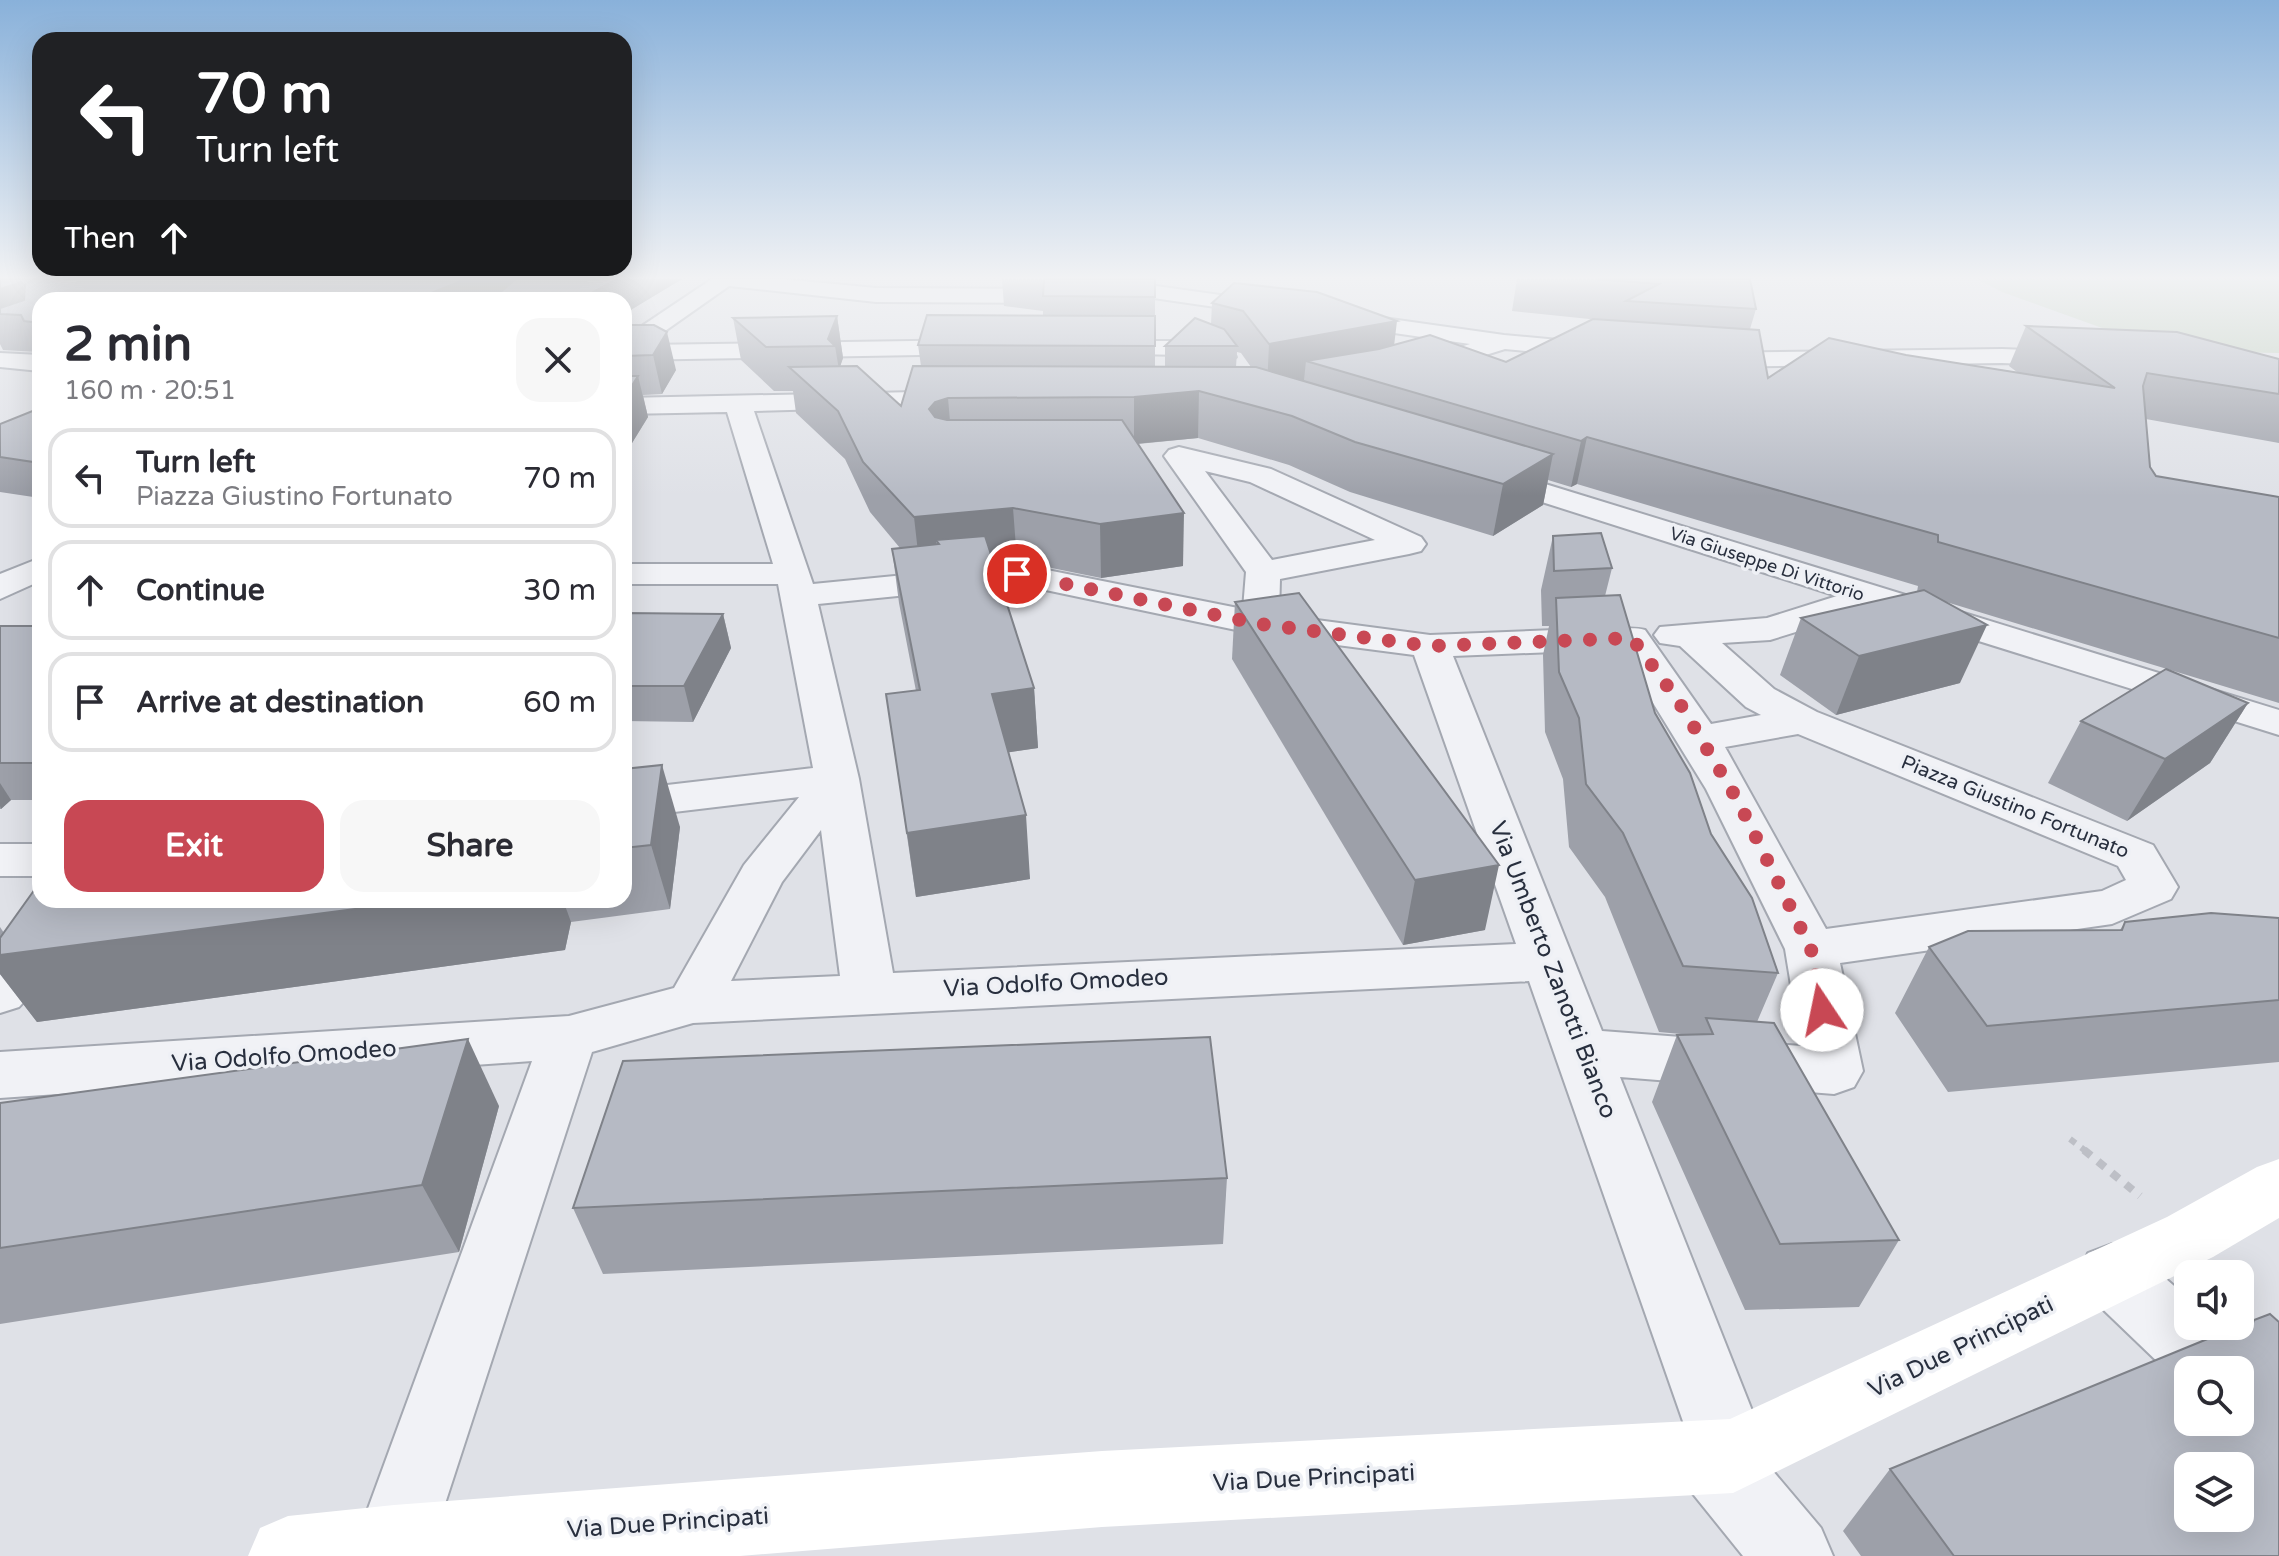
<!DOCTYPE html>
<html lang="en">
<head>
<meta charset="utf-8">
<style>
  body { margin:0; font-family:"Varela Round",sans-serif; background:#f7f7f7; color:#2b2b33; height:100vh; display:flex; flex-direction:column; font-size:30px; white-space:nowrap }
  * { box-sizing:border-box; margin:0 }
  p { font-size:26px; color:#7c7c81 }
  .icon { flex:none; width:44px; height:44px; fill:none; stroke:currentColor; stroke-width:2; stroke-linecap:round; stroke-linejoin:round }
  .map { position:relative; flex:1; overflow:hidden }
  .details { position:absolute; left:32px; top:292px; width:600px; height:616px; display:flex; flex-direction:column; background:#fff; border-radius:24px; box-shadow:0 8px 32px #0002 }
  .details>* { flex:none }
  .banner { position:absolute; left:32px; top:32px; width:600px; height:244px; border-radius:24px; box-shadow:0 8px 32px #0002; background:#202124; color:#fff; overflow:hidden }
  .fabs { position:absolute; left:2174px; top:1260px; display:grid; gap:16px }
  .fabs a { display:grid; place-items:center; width:80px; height:80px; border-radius:16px; background:#fff; box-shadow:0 8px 32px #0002; font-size:40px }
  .pin { position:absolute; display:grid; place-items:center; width:68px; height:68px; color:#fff; margin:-34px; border:4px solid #fff; border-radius:50%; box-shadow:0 2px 8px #0007 }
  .me { position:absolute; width:88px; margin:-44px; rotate:349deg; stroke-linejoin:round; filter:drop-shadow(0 0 6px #0008) }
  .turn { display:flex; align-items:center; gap:28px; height:168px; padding:0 32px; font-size:36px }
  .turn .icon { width:104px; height:104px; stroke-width:2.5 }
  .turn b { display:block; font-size:56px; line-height:68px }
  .then { display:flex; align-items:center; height:76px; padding:0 32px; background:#0003; gap:16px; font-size:30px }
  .round { display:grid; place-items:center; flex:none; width:84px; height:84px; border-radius:24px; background:#f7f7f7 }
  .headline { display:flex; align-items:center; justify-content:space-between; height:136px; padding:0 32px }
  h1 { font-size:48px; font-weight:800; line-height:60px }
  .button { display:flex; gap:16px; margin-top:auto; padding:16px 32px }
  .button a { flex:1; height:92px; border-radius:24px; background:#c84854; color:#fff; font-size:32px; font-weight:800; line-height:92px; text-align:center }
  .button a+a { background:#f7f7f7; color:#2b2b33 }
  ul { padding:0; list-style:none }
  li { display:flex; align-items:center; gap:24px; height:100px; margin:0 16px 12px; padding:0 16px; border:4px solid #e1e1e2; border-radius:24px }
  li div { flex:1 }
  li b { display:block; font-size:30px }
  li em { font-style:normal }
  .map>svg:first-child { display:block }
  .green { fill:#c3d1c0 }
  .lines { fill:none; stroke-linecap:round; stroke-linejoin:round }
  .street-casing { stroke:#a4a8b1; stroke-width:4 }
  .path-far1 { stroke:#bdbfc6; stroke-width:6; stroke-dasharray:7 7; stroke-linecap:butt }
  .path { stroke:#bdbfc6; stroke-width:8; stroke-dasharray:9 9; stroke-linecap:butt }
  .street { fill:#f1f2f6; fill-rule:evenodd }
  .secondary { fill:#fff; fill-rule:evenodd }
  .wall { fill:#9da0a9; fill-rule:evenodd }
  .shaded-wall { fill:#7f8289 }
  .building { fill:#b6bac4; stroke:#7f8289; stroke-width:2; fill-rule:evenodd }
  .route { stroke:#c84854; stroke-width:14; stroke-dasharray:0 25.2 }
  .labels { text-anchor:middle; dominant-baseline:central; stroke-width:7; stroke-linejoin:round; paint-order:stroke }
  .far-street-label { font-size:18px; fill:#282f3e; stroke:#eef0f5 }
  .street-label { font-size:20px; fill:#282f3e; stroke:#eef0f5 }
  .near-street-label { font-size:24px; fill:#282f3e; stroke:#eef0f5 }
</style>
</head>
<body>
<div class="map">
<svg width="2279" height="1556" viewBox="0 0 2279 1556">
  <rect width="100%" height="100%" fill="#dfe1e7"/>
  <path class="green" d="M 1977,279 L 2279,279 L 2279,353 L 2166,351 L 2002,292 Z"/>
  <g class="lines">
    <g class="street-casing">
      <g id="street">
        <path d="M 712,279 L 782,279 L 876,288 L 1062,289 L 1073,296 L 1062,303 L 876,302 L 729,286 L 645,345 L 978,340 L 990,347 L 978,354 L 624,360 L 624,338 Z"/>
        <path d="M 1053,279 L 1106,279 L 1504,335 L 1601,344 L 1613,351 L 1601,358 L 1505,349 L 1418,376 L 1405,368 L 1409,363 L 1470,344 L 1064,285 Z"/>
        <path d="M 1094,341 L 1182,341 L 1233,352 L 1236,357 L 1224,364 L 1182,355 L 1085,353 L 1082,348 Z"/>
        <path d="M 2002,349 L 2072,352 L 2084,359 L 2072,366 L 2002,363 L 1705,367 L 1693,360 L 1705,353 Z"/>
        <path d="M 0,353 L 40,355 L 40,371 L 0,367 Z"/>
        <path d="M 964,391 L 973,393 L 977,399 L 973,405 L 754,411 L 813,584 L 1017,564 L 1243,609 L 1246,572 L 1164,456 L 1169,450 L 1179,447 L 1271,469 L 1421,537 L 1426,544 L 1421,551 L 1409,554 L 1280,579 L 1279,615 L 1430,635 L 1604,628 C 1619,631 1630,626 1645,630 L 1711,724 L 1761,715 L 1746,707 L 1680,646 L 1660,643 L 1654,635 L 1660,627 L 1767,618 L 1837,596 L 1476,481 L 1472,475 L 1476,469 L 1487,466 L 2279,710 L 2279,735 L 1873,608 L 1770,640 L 1722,643 L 1774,689 L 1817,712 L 2153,845 L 2178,887 L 2171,899 L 2112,924 L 1840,963 L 1863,1071 L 1854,1087 L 1834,1094 L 1620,1077 L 1770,1456 L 1767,1464 L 1821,1528 L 1833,1556 L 1743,1556 L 1685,1484 L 1675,1457 L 1686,1430 L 1529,981 L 693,1023 L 592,1052 L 428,1556 L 360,1556 L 355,1544 L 532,1061 L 0,1098 L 0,1052 L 569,1016 L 674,988 L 744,865 L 799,797 L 624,818 L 624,790 L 813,768 L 778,584 L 624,584 L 624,564 L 773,564 L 727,412 L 624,414 L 624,398 ZM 1205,471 L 1250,482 L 1375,540 L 1272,560 ZM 1017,584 L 1260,635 L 1414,655 L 1516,944 L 893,973 L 859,779 L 818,604 ZM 1618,646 L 1706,789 L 1785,949 L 1801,1046 L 1602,1031 L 1453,656 L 1604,650 ZM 1798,734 L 2118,866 L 2126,880 L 2102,891 L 1826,929 L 1725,747 ZM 821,830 L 840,976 L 731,981 L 782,882 Z"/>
        <path d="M 40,558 L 40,581 L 0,599 L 0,574 Z"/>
        <rect x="0" y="844" width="40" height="32"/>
        <path d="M 64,900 L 119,900 L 19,1007 L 0,1013 L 0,961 Z"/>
        <path d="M 2112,1244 L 2136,1253 L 2188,1298 L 2188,1326 L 2220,1326 L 2242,1346 L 2253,1370 L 2242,1394 L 2240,1370 L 2188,1370 L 2188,1391 L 2088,1295 L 2079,1274 L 2088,1253 Z"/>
      </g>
    </g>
    <path class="path-far1" d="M 2070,1139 L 2087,1152"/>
    <path class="path" d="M 2084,1150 L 2140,1196"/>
    <use href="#street" class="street"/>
    <path class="secondary" d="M 2279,1159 L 2279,1218 L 2213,1257 L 1733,1493 L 1102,1527 L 740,1556 L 248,1556 L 260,1528 L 288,1516 L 394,1505 L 1102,1451 L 1730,1419 L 2167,1217 L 2257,1167 Z"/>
  </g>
  <g class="wall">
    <path d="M 0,279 L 682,279 L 624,314 L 624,300 L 40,300 L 40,353 L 39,352 L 3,350 L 0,344 Z"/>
    <path d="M 1002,279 L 1155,279 L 1155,366 L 1165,366 L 1165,346 L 1211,324 L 1212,303 L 1394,345 L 1506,362 L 1599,320 L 1512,311 L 1517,279 L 1750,279 L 1756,309 L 1750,329 L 1768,378 L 1906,355 L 2017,372 L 2009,366 L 2026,326 L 2279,359 L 2279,443 L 2146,419 L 2150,467 L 2156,476 L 2279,497 L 2279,703 L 1943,601 L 1960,683 L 1836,715 L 1780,675 L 1801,618 L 1917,592 L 1918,586 L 1577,484 L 1571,487 L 1548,480 L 1543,505 L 1493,536 L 1350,492 L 1289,465 L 1198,438 L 1138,444 L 1183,566 L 1101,578 L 1017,561 L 994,563 L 1034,688 L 1038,748 L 1008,752 L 1030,879 L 916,897 L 886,694 L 916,691 L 899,603 L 892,549 L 900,548 L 870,512 L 845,459 L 796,413 L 793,391 L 774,391 L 741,360 L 733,318 L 837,316 L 843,358 L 840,366 L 901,406 L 921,366 L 918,345 L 1043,315 L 1043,311 L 1004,306 ZM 1237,352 L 1241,353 L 1251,367 L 1236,367 Z"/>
    <path d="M 624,331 L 676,370 L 662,394 L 643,395 L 648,417 L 624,456 Z"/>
    <path d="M 40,408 L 40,498 L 0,492 L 0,424 Z"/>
    <path d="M 1553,536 L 1612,568 L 1605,596 L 1655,713 L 1711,834 L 1778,973 L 1757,1022 L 1899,1240 L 1859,1307 L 1745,1310 L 1652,1102 L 1677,1035 L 1692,1035 L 1659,1032 L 1605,897 L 1569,847 L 1563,779 L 1545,732 L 1543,655 L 1549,626 L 1542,626 L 1541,590 Z"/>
    <path d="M 1235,602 L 1485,930 L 1403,945 L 1232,659 Z"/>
    <path d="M 624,613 L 723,614 L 731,648 L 693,722 L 624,721 Z"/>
    <path d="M 0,626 L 40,626 L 40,800 L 11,800 L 1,809 L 0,809 Z"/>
    <path d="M 2248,703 L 2210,763 L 2127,821 L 2048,783 L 2081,721 Z"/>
    <path d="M 624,769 L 680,827 L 670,909 L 571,922 L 565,950 L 37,1022 L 0,974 L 0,927 L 4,933 L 40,900 L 624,900 Z"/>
    <path d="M 2279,918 L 2279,1062 L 1948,1092 L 1895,1013 L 1929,947 L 2120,930 L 2125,922 Z"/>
    <path d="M 0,1103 L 499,1106 L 459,1252 L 0,1324 Z"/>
    <path d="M 1227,1178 L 1223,1244 L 603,1274 L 573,1208 Z"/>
    <path d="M 2254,1320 L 2279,1556 L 1861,1556 L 1843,1531 L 1890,1469 L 2248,1326 Z"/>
  </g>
  <g class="shaded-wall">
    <path d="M 466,279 L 568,279 L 506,300 L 414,300 Z"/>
    <path d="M 617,279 L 682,279 L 624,314 L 624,300 L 579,300 Z"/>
    <path d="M 21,282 L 39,317 L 0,314 L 0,289 Z"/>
    <path d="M 837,316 L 843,358 L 839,370 L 835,346 L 828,339 Z"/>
    <path d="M 1397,321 L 1392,363 L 1306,361 L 1304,380 L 1267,388 L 1269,344 Z"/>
    <path d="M 667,332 L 676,370 L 662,394 L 653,355 Z"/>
    <path d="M 638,376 L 648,417 L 624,456 L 624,398 Z"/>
    <path d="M 1199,391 L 1198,438 L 1134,444 L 1134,397 Z"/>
    <path d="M 948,398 L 952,445 L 929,409 L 935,402 Z"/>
    <path d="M 1587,437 L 1577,484 L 1571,487 L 1581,441 Z"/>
    <path d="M 1553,454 L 1543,505 L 1493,536 L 1503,484 Z"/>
    <path d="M 1013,508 L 1017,561 L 941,568 L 939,544 L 936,540 L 938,569 L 920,570 L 914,517 Z"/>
    <path d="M 1184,513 L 1183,566 L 1101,578 L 1100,524 Z"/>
    <path d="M 723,614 L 731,648 L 693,722 L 684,686 Z"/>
    <path d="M 1987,625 L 1960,683 L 1836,715 L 1859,656 Z"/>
    <path d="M 1034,688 L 1038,748 L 997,754 L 992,694 Z"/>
    <path d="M 2248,703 L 2210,763 L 2127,821 L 2165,759 Z"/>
    <path d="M 662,765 L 680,827 L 670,909 L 651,845 Z"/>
    <path d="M 0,783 L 11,800 L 1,809 L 0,806 Z"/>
    <path d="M 1026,815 L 1030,879 L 916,897 L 907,833 Z"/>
    <path d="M 1499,865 L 1485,930 L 1403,945 L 1415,880 Z"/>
    <path d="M 425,900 L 563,900 L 571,922 L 565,950 L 37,1022 L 0,974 L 0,955 Z"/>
    <path d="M 468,1039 L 499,1106 L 459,1252 L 422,1185 Z"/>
  </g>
  <g class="building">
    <path d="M 0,279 L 466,279 L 414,300 L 40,300 L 40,323 L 24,321 L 21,315 L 0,314 L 0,308 L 24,300 L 25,285 L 21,282 L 0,289 Z"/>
    <path d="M 516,279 L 617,279 L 579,300 L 491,300 Z"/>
    <path d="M 1044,279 L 1155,279 L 1155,297 L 1043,296 Z"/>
    <path d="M 1595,279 L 1750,279 L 1756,309 L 1626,301 L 1659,284 Z"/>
    <path d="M 1234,283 L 1317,292 L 1397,321 L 1269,344 L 1243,311 L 1212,303 Z"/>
    <path d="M 927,315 L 1155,316 L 1155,346 L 918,345 Z"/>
    <path d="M 837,316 L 828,339 L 835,346 L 766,347 L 733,318 Z"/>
    <path d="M 1195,318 L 1224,329 L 1237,346 L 1165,346 Z"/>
    <path d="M 1593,319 L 1759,330 L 1768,378 L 1829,338 L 1906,355 L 2115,388 L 2026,326 L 2177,332 L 2279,359 L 2279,394 L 2147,373 L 2143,386 L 2150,467 L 2156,476 L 2279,497 L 2279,638 L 1938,542 L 1938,535 L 1587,437 L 1581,441 L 1306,361 L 1379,349 L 1430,335 L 1506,362 Z"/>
    <path d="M 628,325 L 654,325 L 667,332 L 653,355 L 624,356 L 624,331 Z"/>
    <path d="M 857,366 L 901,406 L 913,366 L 1256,367 L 1553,454 L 1503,484 L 1355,442 L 1292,416 L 1199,391 L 1134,397 L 948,398 L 935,402 L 929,409 L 935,417 L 947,420 L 1122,420 L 1184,513 L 1100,524 L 1013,508 L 914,517 L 863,462 L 838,411 L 789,367 Z"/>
    <path d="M 624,376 L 638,376 L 624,398 Z"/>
    <path d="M 40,408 L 40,463 L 0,457 L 0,424 Z"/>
    <path d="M 1601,533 L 1612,568 L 1554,571 L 1553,536 Z"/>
    <path d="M 985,536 L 1034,688 L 992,694 L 1026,815 L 907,833 L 886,694 L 920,690 L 892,549 L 939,544 L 936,540 Z"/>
    <path d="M 1924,590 L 1987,625 L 1859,656 L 1801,618 Z"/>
    <path d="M 1299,593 L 1499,865 L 1415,880 L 1235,602 Z"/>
    <path d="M 1620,595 L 1655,713 L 1690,773 L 1711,834 L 1752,898 L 1778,973 L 1683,966 L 1623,833 L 1586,784 L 1579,718 L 1559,672 L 1556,598 Z"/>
    <path d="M 624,613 L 723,614 L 684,686 L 624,686 Z"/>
    <rect x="0" y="626" width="40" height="137"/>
    <path d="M 2166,669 L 2248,703 L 2165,759 L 2081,721 Z"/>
    <path d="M 662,765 L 651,845 L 624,848 L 624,769 Z"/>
    <path d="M 40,882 L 40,900 L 425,900 L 0,955 L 0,938 Z"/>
    <path d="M 2211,913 L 2279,918 L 2279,1000 L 1987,1026 L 1929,947 L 1968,931 L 2122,930 L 2125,922 Z"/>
    <path d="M 1706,1018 L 1774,1023 L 1899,1240 L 1780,1244 L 1677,1035 L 1713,1034 Z"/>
    <path d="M 1210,1037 L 1227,1178 L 573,1208 L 623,1061 Z"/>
    <path d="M 468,1039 L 422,1185 L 0,1248 L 0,1103 Z"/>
    <path d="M 2270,1314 L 2279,1322 L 2279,1556 L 1954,1556 L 1890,1469 L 2244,1324 L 2251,1329 L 2254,1320 ZM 2188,1370 L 2240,1370 L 2240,1422 L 2188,1422 ZM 2188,1466 L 2240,1466 L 2240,1518 L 2188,1518 Z"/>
  </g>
  <linearGradient id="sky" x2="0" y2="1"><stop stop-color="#89b1da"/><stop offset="0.56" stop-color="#f1f2f4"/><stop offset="1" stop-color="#f1f2f4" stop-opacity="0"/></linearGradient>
  <rect width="2279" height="496" fill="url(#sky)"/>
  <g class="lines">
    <path class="route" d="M 1017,574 L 1260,624 L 1430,646 L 1632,638 L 1679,702 L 1738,801 L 1811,949 L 1822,1010"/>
  </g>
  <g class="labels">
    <g class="far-street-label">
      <text transform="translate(1767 564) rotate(18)">Via Giuseppe Di Vittorio</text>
    </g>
    <g class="street-label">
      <text transform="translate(2015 807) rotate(22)">Piazza Giustino Fortunato</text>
    </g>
    <g class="near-street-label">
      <text transform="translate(1553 970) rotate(69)">Via Umberto Zanotti Bianco</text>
      <text transform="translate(1056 983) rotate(-3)">Via Odolfo Omodeo</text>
      <text transform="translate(284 1056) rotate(-4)">Via Odolfo Omodeo</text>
      <text transform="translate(1961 1347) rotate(-26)">Via Due Principati</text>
      <text transform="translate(1314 1478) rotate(-3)">Via Due Principati</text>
      <text transform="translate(668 1523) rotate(-4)">Via Due Principati</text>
    </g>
  </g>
</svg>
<div class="fabs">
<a><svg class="icon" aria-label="sound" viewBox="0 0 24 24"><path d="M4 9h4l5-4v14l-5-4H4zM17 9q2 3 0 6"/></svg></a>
<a><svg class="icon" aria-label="search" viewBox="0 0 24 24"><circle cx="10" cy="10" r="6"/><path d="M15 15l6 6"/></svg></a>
<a><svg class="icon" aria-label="layers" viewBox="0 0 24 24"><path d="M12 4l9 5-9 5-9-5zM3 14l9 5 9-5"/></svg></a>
</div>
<div class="pin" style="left:1017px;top:574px;background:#d93025"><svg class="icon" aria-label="arrive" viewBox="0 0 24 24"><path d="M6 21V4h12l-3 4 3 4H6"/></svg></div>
<svg class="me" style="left:1822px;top:1010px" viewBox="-20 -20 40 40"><circle r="19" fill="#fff"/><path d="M0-13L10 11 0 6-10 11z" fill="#c84854"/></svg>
<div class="banner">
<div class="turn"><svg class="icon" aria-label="left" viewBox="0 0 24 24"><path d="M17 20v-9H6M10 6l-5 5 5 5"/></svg><div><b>70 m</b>Turn left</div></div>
<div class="then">Then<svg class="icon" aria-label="ahead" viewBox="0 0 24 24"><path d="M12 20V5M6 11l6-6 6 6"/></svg></div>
</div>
<section class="details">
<div class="headline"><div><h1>2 min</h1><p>160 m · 20:51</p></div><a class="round"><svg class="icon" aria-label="close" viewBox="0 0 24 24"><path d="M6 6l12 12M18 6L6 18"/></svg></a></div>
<ul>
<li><svg class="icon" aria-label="left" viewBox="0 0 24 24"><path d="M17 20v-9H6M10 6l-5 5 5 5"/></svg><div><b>Turn left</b><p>Piazza Giustino Fortunato</p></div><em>70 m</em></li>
<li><svg class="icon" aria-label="ahead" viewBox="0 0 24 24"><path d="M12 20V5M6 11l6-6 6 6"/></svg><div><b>Continue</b></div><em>30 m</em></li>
<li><svg class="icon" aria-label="arrive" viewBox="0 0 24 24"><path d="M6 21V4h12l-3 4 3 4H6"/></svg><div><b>Arrive at destination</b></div><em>60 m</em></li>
</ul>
<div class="button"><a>Exit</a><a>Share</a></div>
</section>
</div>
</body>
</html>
